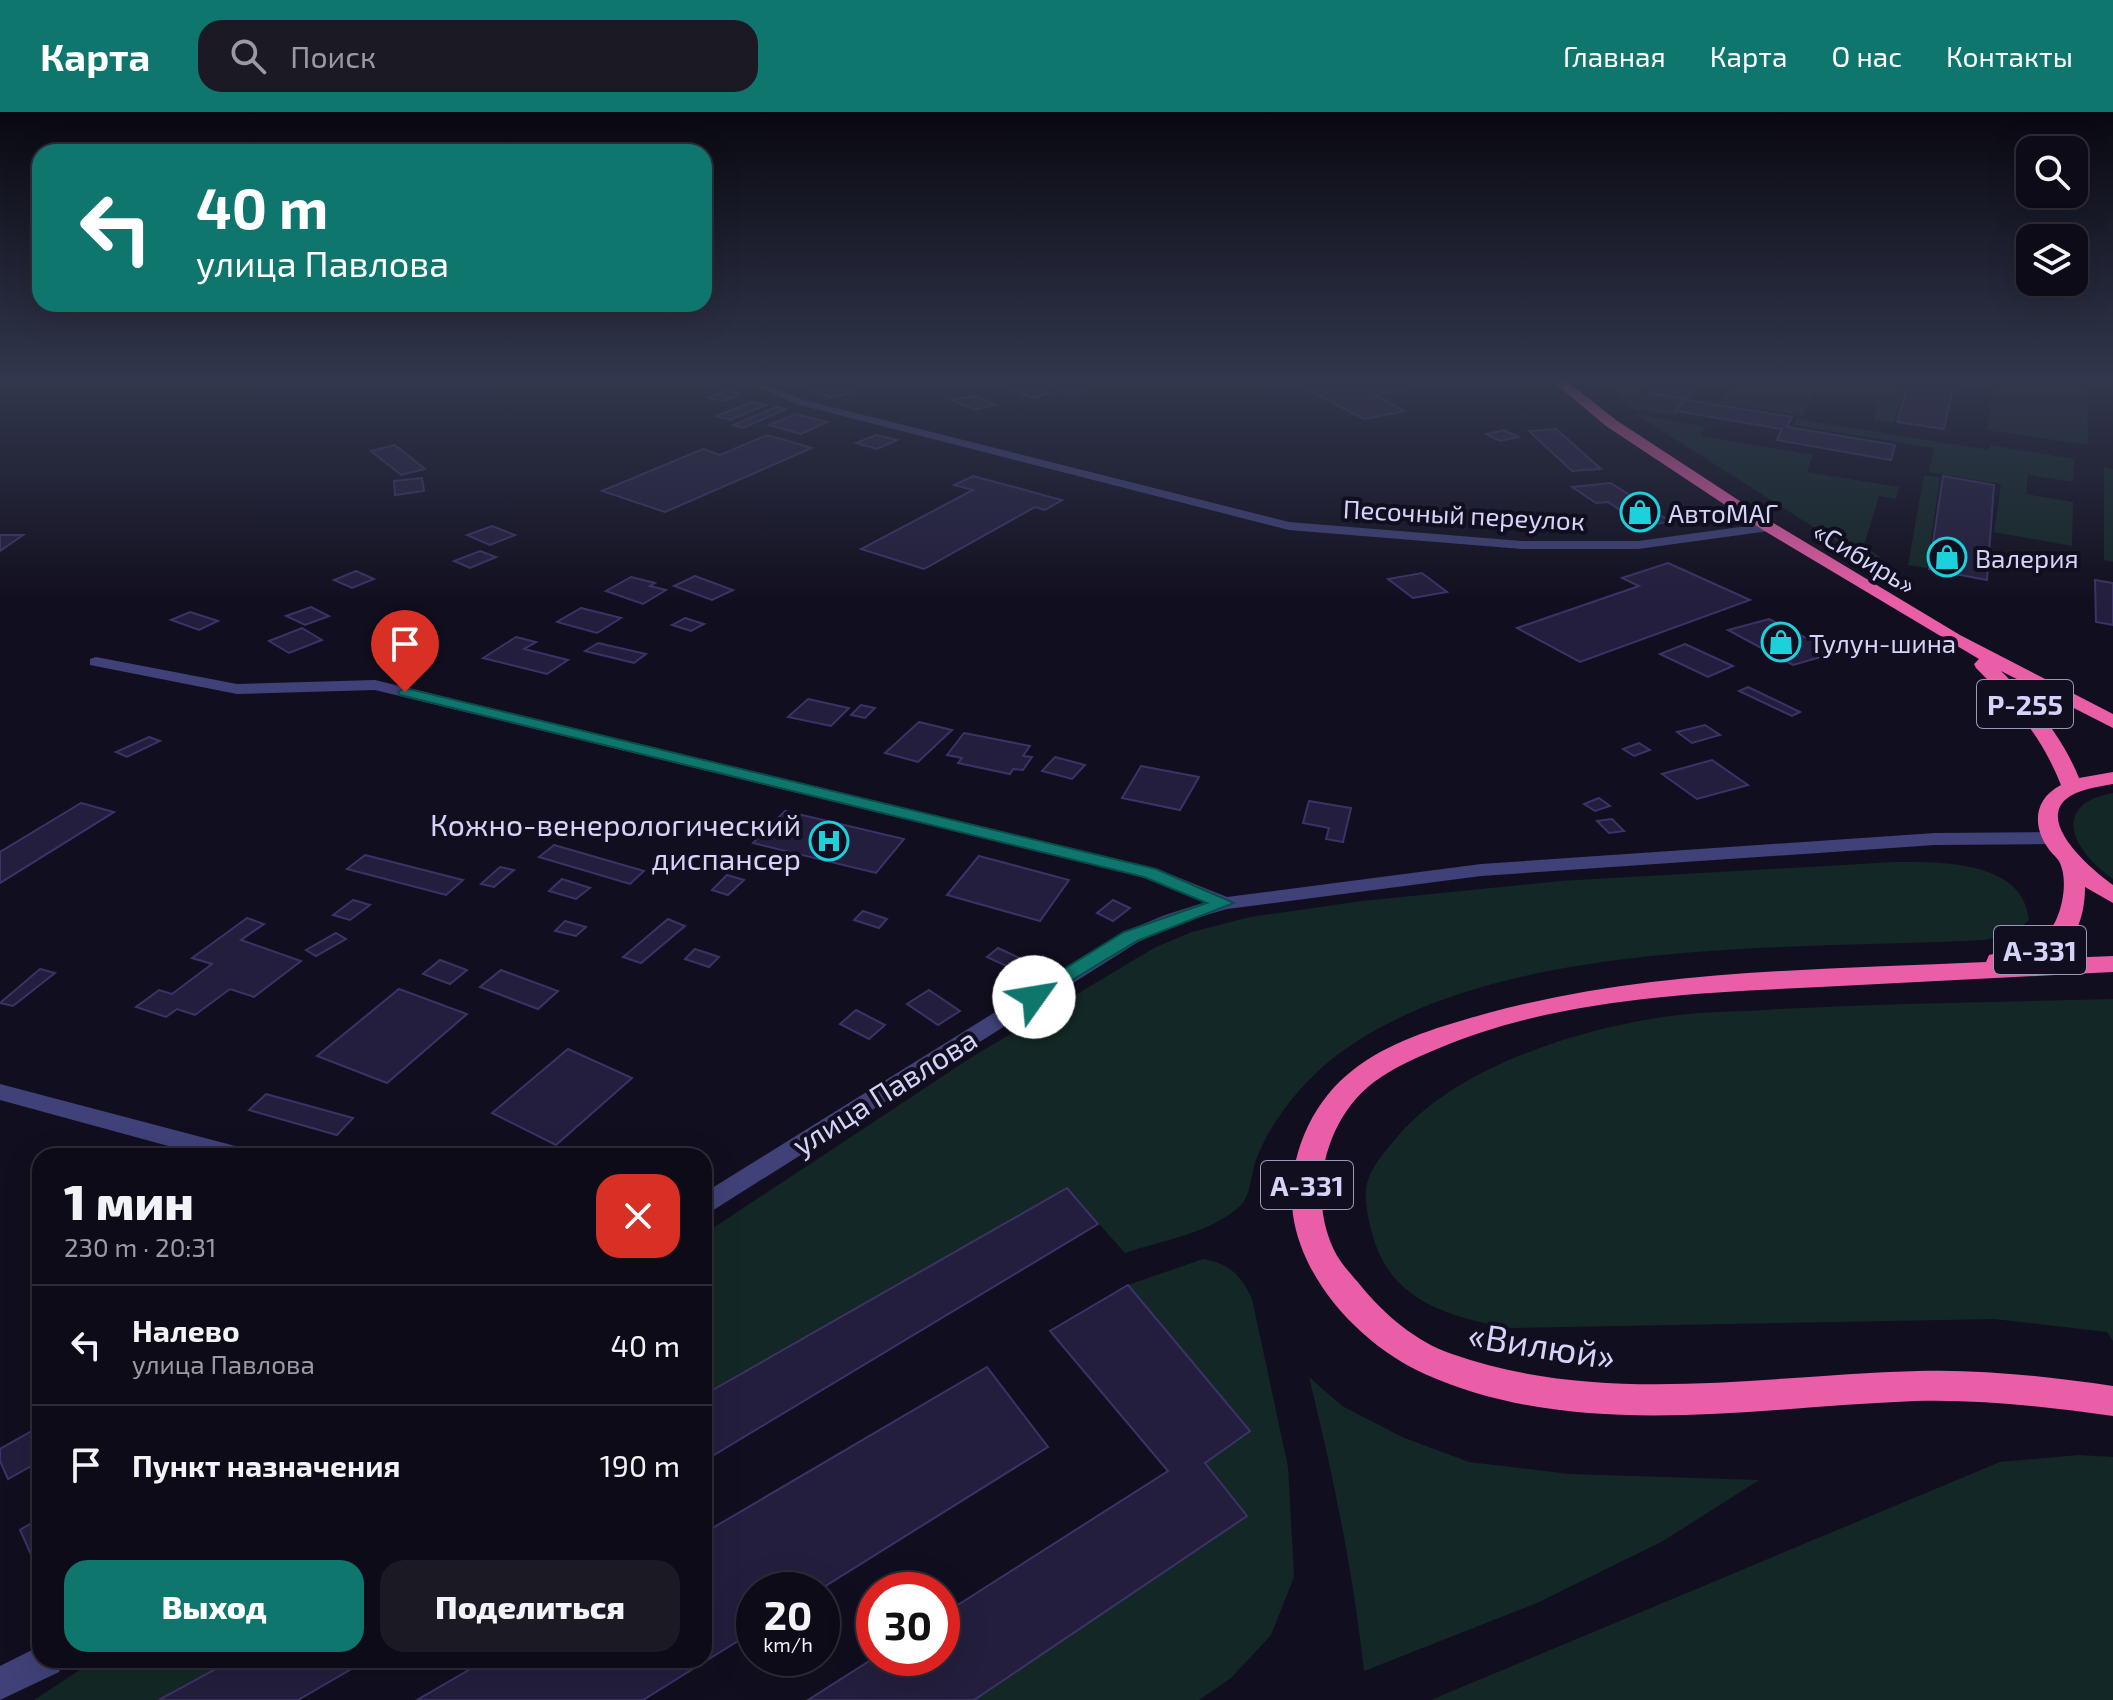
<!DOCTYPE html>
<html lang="ru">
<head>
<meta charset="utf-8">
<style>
  body { margin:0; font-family:"Exo 2",sans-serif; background:#1b1924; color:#f1f3f6; height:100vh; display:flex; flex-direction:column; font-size:30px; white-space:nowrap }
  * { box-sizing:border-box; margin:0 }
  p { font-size:26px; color:#9a9ba1 }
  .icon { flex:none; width:44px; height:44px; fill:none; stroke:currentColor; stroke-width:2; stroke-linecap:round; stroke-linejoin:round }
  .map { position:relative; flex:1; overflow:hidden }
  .sheet { position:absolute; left:32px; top:1036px; width:680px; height:520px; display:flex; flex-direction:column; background:#0d0b17; border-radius:24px; box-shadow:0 8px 32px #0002,0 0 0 2px #2d2b36 }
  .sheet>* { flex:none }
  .banner { position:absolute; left:32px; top:32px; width:680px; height:168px; border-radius:24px; box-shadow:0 8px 32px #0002,0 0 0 2px #2d2b36; background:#0f766e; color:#fff; overflow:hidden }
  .controls { position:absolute; left:2016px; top:24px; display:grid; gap:16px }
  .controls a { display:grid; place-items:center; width:72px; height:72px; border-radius:16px; background:#0d0b17; box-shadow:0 8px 32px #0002,0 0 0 2px #2d2b36; font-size:40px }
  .speed { position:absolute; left:736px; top:1460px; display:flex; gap:16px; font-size:40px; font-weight:700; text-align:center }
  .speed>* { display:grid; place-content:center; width:104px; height:104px; border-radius:50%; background:#0d0b17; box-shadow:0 8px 32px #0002,0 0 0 2px #2d2b36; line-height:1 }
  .speed small { font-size:20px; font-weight:400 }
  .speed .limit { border:12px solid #d22; background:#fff; color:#111 }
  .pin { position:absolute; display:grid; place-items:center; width:68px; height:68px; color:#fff; margin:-82px -34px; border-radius:50% 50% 50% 0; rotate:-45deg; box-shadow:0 0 8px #0007 }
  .pin .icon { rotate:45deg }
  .me { position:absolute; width:88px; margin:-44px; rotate:58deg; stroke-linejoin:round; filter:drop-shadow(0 0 6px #0008) }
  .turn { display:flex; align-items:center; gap:28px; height:168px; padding:0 32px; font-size:36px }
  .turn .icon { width:104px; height:104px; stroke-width:2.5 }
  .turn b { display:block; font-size:56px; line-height:68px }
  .round { display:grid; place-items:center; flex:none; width:84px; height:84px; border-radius:24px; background:#1b1924 }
  .overview { display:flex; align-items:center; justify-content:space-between; height:136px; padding:0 32px }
  h1 { font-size:48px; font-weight:800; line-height:60px }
  .button { display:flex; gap:16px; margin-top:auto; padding:16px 32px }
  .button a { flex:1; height:92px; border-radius:24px; background:#0f766e; color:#fff; font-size:32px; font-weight:800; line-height:92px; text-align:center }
  .button a+a { background:#1b1924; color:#f1f3f6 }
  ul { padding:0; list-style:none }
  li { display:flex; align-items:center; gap:24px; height:120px; padding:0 32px; border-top:2px solid #2d2b36 }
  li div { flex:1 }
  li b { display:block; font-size:30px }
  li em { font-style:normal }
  header { display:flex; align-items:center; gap:48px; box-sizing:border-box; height:112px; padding:0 40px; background:#0f766e; color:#fff }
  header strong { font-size:38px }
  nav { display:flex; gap:44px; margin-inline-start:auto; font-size:28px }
  .search { width:560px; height:72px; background:#1b1924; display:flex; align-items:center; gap:20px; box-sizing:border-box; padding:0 28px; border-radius:24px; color:#9a9ba1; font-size:30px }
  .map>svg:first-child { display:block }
  .green { fill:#132826 }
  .building { fill:#231e3d; stroke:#3b3366; stroke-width:2 }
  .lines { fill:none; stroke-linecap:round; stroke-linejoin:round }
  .street { fill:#404178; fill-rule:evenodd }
  .highway { fill:#ea5ea8; fill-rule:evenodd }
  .route { fill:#0f766e; stroke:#0a4d48; stroke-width:2 }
  .labels { text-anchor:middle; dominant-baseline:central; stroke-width:8; stroke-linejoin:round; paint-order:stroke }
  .far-poi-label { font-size:26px; fill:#d6d3f9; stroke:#110f1f; text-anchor:start }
  .far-street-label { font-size:26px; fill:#d6d3f9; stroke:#110f1f }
  .shield { fill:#110f1f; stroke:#9b98b8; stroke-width:2 }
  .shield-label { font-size:28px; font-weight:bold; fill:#d6d3f9 }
  .poi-label { font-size:30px; fill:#d6d3f9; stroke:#110f1f; text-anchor:end }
  .street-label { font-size:30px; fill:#d6d3f9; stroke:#110f1f }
  .near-street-label { font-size:36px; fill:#d6d3f9; stroke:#110f1f }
</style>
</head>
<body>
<header>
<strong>Карта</strong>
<div class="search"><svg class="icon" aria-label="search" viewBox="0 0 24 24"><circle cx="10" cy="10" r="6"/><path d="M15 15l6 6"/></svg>Поиск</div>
<nav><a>Главная</a><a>Карта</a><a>О нас</a><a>Контакты</a></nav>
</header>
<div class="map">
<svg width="2113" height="1588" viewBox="0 0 2113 1588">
  <rect width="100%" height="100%" fill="#110f1f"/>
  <g class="green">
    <path d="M 1600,267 L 1651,267 L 1640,281 L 1686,289 L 1677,304 L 1633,297 Z"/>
    <path d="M 1735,267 L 1907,267 L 1894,311 L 1873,308 L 1878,291 L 1813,281 L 1803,304 L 1721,291 Z"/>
    <path d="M 1995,267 L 2049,267 L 2087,272 L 2088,333 L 1987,318 Z"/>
    <path d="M 1635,302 L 1705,315 L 1700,324 L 1813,343 L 1807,360 L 1899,375 L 1896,387 L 1879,384 L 1864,434 L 1880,445 L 1864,447 Z"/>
    <path d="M 1796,307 L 1989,338 L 1990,333 L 2074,347 L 2073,370 L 2028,363 L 2026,382 L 2073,390 L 2072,434 L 1994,420 L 2001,372 L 1929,360 L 1934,336 L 1794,313 Z"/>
    <path d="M 2104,355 L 2113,357 L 2113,450 L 2104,448 Z"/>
    <path d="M 1924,363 L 1940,365 L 1927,456 L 1908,453 Z"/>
    <path d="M 2113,681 L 2113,767 C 2074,740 2048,693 2113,681 Z"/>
    <path d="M 1895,750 C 1941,750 2023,748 2029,808 L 2013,822 L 1984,828 C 1791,838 1489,823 1332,947 C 1301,972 1270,1010 1256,1048 C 1251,1061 1251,1083 1241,1093 C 1212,1121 1163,1128 1125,1141 L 1067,1076 L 704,1283 L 704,1122 L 972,945 L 1154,836 L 1192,820 L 1250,805 L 1362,789 L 1560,769 Z"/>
    <path d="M 2113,887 L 2113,1229 L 2107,1220 L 1995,1207 L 1506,1216 C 1446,1203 1390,1189 1372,1121 C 1359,1071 1366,1062 1398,1024 C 1458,954 1581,916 1670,904 C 1706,899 1743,900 1779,897 C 1890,891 2002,890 2113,887 Z"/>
    <path d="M 1203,1147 C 1230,1152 1241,1163 1252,1187 L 1288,1355 L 1294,1465 L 1271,1523 L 1231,1566 L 1199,1588 L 974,1588 L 1247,1404 L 1205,1351 L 1249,1319 L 1128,1173 Z"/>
    <path d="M 1309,1265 L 1342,1294 L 1402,1325 L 1469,1350 L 1569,1362 L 1759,1368 L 1663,1429 L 1539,1490 L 1364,1559 C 1353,1458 1333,1363 1309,1265 Z"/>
    <path d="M 2078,1343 L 2113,1345 L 2113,1588 L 1431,1588 L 2000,1350 Z"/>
    <path d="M 95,1548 L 232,1548 L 159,1588 L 34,1588 Z"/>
  </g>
  <g class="building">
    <path d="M 1286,267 L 1383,267 L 1405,277 L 1374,283 L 1405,299 L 1364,307 Z"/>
    <path d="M 1658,267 L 1700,267 L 1686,288 L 1792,305 L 1787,315 L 1895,333 L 1891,348 L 1777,328 L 1782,317 L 1676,299 L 1684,287 L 1647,281 Z"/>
    <path d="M 1910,267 L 1955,267 L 1944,317 L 1897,310 Z"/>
    <path d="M 1069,272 L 1084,278 L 1069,282 L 1054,275 Z"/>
    <path d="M 839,274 L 853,280 L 831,286 L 816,280 Z"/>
    <path d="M 1036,275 L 1050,281 L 1032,286 L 1017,279 Z"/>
    <path d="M 726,278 L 741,282 L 723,289 L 708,286 Z"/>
    <path d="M 976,284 L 995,293 L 975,298 L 951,288 Z"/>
    <path d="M 752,290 L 766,293 L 730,308 L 716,304 Z"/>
    <path d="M 776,295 L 786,297 L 743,316 L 733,313 Z"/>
    <path d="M 795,302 L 827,310 L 801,322 L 769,313 Z"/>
    <path d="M 1556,317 L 1601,357 L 1572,359 L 1529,319 Z"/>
    <path d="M 1504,318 L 1518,325 L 1500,329 L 1486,322 Z"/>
    <path d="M 767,323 L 812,336 L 665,400 L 602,379 L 703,337 L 720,343 Z"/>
    <path d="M 876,323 L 897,328 L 877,337 L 856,331 Z"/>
    <path d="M 395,333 L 425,357 L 401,363 L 371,339 Z"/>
    <path d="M 973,364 L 1062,388 L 1045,398 L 1035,395 L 924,457 L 861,437 L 973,378 L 954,373 Z"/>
    <path d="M 1943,364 L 1994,373 L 1987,468 L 1929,457 Z"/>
    <path d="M 422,366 L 424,379 L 395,383 L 394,369 Z"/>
    <path d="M 1611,371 L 1671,410 L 1643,413 L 1608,390 L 1596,391 L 1572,375 Z"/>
    <path d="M 492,414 L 515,423 L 490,433 L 467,423 Z"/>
    <path d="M 0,423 L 23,423 L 0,439 Z"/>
    <path d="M 480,439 L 496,445 L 470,456 L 454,449 Z"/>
    <path d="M 1668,451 L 1750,488 L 1580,550 L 1517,516 L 1639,474 L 1622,466 Z"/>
    <path d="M 356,459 L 374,467 L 352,476 L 334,468 Z"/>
    <path d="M 1422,461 L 1447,480 L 1413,486 L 1388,467 Z"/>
    <path d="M 695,464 L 733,478 L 712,488 L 674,474 Z"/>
    <path d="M 631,465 L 655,471 L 650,474 L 666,478 L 643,492 L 606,479 Z"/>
    <path d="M 2095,468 L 2113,471 L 2113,513 L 2096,510 Z"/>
    <path d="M 311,495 L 329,504 L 305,513 L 286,504 Z"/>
    <path d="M 581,496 L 621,506 L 597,521 L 557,510 Z"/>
    <path d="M 190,500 L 218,509 L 199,518 L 171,508 Z"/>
    <path d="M 685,506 L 704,512 L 691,519 L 672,513 Z"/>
    <path d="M 1769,507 L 1835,541 L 1793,553 L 1728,518 Z"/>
    <path d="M 302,516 L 322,528 L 289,541 L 269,529 Z"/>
    <path d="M 516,525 L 536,530 L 524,537 L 568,548 L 547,562 L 483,546 Z"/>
    <path d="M 598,531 L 646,542 L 634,551 L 585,539 Z"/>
    <path d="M 1685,532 L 1733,554 L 1708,565 L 1660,542 Z"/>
    <path d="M 1748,575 L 1800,600 L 1792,604 L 1739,579 Z"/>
    <path d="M 808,587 L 849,596 L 831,614 L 788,605 Z"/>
    <path d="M 861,593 L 875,596 L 865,606 L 851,603 Z"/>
    <path d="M 919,610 L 952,618 L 918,650 L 885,641 Z"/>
    <path d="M 1705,613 L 1720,623 L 1692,631 L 1677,620 Z"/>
    <path d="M 964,621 L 1030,634 L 1023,644 L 1032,645 L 1023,658 L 1013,657 L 1010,662 L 958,651 L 962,646 L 947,643 Z"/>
    <path d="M 149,625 L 160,629 L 127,645 L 116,640 Z"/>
    <path d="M 1639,631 L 1650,638 L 1634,644 L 1623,637 Z"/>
    <path d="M 1055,645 L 1085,653 L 1072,667 L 1042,659 Z"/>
    <path d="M 1712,648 L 1748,673 L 1697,687 L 1662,662 Z"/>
    <path d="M 1141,654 L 1199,665 L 1180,698 L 1122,686 Z"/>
    <path d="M 1599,686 L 1610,694 L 1595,699 L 1584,692 Z"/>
    <path d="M 1309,689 L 1351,696 L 1343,730 L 1326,727 L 1329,716 L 1303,711 Z"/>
    <path d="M 81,691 L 114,700 L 0,771 L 0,740 Z"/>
    <path d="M 785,699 L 904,727 L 876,761 L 753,731 Z"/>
    <path d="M 1612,707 L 1624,719 L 1609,721 L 1597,709 Z"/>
    <path d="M 554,733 L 644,759 L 630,772 L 539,745 Z"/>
    <path d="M 365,743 L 463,768 L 446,783 L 347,757 Z"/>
    <path d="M 979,744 L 1069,768 L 1040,809 L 947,783 Z"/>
    <path d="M 500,755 L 514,758 L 494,775 L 481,772 Z"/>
    <path d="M 727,763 L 744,768 L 728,783 L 712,778 Z"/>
    <path d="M 562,767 L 590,776 L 576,787 L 549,779 Z"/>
    <path d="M 353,788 L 370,793 L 350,808 L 333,803 Z"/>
    <path d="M 1113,788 L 1130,796 L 1113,809 L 1097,801 Z"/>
    <path d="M 863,799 L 887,807 L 879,816 L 854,808 Z"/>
    <path d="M 247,806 L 264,812 L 241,828 L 301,849 L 254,885 L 230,877 L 195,903 L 177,897 L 166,905 L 136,895 L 159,878 L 172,882 L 212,852 L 192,846 Z"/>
    <path d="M 668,807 L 685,814 L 641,851 L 623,845 Z"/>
    <path d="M 565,809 L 586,815 L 576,824 L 555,819 Z"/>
    <path d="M 336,821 L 346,827 L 316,844 L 306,838 Z"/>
    <path d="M 998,836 L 1026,849 L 1015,858 L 987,845 Z"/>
    <path d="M 695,837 L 719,845 L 709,855 L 685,847 Z"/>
    <path d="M 440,848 L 467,858 L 450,872 L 423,862 Z"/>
    <path d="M 40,857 L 55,861 L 13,894 L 0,891 Z"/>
    <path d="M 501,858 L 558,879 L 538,897 L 480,875 Z"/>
    <path d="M 399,877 L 467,902 L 387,971 L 317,944 Z"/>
    <path d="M 929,878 L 960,899 L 938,913 L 907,892 Z"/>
    <path d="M 856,898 L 885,913 L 869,927 L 840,912 Z"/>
    <path d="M 568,937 L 632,966 L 556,1033 L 492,1001 Z"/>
    <path d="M 266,982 L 353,1006 L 337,1023 L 249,998 Z"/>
    <path d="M 1067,1076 L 1098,1112 L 704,1349 L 704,1283 Z"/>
    <path d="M 1128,1173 L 1250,1319 L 1205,1351 L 1247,1404 L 974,1588 L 808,1588 L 874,1546 L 942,1546 L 942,1503 L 1168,1359 L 1050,1219 Z"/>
    <path d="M 987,1255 L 1048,1335 L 819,1478 L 754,1478 L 754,1519 L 643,1588 L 417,1588 L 486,1548 L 704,1548 L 704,1421 Z"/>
    <path d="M 39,1315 L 40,1349 L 8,1367 L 0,1349 L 0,1337 Z"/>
    <path d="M 40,1406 L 40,1454 L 37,1456 L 20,1418 Z"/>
    <path d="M 232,1548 L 367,1548 L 298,1588 L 159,1588 Z"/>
  </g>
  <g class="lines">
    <g class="street">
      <path d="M 739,267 L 753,267 L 804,288 L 1289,410 L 1522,429 L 1638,429 L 1769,411 L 1776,415 L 1769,419 L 1638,437 L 1522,437 L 1289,418 L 796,292 Z"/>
      <path d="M 96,545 L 237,572 L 375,568 L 1157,757 L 1227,785 L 1481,752 L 1935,721 L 2053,720 L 2062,726 L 2053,732 L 1935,733 L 1481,764 L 1227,797 L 1179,811 L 1138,830 L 704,1104 L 704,1081 L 1124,820 L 1165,803 L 1206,790 L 1143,765 L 375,578 L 237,582 L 90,553 L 90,547 Z"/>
      <path d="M 0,972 L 239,1035 L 248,1038 L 251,1044 L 205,1044 L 0,988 Z"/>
      <path d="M 40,1534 L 40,1548 L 64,1548 L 59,1560 L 0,1588 L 0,1554 Z"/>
    </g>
    <path class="highway" d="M 1550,267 L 1564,267 L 1616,308 L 1775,412 L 1960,523 L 2113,602 L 2113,616 L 2001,559 C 2034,592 2061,622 2079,666 L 2113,660 L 2113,672 C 2098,675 2077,677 2065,688 C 2038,714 2095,760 2113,773 L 2113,791 L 2085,775 C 2085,807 2074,838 2040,847 L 2113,844 L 2113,860 C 2015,865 1918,870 1820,875 C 1692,881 1557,886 1437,937 C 1415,946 1393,956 1374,970 C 1325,1007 1307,1082 1334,1138 C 1340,1151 1352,1163 1361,1174 C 1384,1202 1416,1230 1452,1242 C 1603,1295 1763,1263 1918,1259 C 1984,1257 2049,1265 2113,1274 L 2113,1304 C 2047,1295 1981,1287 1915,1289 C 1754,1295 1580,1330 1427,1263 C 1365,1236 1303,1172 1293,1103 C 1286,1049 1310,991 1353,958 C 1391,928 1442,914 1488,901 C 1651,857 1819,858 1986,850 L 1989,843 C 2004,839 2024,839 2038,831 C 2060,817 2070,773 2060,751 C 2058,746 2051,741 2048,736 C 2032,713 2034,687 2061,673 C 2040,621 2015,595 1976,556 L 1974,552 L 1979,547 L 1763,418 L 1606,314 Z"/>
  </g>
  <linearGradient id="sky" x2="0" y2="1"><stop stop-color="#090811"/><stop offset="0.55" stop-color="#32374d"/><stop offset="1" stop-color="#32374d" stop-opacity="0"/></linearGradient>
  <rect width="2113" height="489" fill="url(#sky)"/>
  <path class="route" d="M 405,576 L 1156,757 L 1234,791 L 1137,829 L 1034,891 L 1027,889 L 1024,885 L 1027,880 L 1124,820 L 1207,791 L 1144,765 L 400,583 L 398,580 Z"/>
  <defs>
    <g id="shop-ring" transform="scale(2)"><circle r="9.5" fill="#110f1f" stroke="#1dd1db" stroke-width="1.5"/><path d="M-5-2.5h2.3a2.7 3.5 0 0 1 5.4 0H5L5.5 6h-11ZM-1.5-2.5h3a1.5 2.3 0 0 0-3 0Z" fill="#1dd1db"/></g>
    <g id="hospital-ring" transform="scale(2)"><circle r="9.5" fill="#110f1f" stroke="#1dd1db" stroke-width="1.5"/><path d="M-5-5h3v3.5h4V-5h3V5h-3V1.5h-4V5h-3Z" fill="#1dd1db"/></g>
  </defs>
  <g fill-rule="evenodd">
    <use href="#shop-ring" x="1640" y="400"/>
    <use href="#shop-ring" x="1947" y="445"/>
    <use href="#shop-ring" x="1781" y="530"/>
    <use href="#hospital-ring" x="829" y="729"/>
  </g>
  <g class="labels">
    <g class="far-poi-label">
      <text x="1668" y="400">АвтоМАГ</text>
      <text x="1975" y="445">Валерия</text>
      <text x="1809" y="530">Тулун-шина</text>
    </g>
    <g class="far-street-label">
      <text transform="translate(1464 402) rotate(3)">Песочный переулок</text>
      <text transform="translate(1865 445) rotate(31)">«Сибирь»</text>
    </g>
    <g class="shield">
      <rect x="1977" y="568" width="96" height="48" rx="6"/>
      <rect x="1994" y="814" width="92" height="48" rx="6"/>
      <rect x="1261" y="1049" width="92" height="48" rx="6"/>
    </g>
    <g class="shield-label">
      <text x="2025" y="592">Р-255</text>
      <text x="2040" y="838">А-331</text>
      <text x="1307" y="1073">А-331</text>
    </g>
    <g class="poi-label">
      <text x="801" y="712">Кожно-венерологический<tspan x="801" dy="34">диспансер</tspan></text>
    </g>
    <g class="street-label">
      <text transform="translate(884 979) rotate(-32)">улица Павлова</text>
    </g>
    <g class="near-street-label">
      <text transform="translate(1542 1232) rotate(9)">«Вилюй»</text>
    </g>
  </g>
</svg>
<div class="controls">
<a><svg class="icon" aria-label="search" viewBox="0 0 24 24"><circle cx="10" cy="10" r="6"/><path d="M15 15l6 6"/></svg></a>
<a><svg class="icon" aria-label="layers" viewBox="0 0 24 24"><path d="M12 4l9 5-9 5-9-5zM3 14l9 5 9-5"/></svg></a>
</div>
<div class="speed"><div>20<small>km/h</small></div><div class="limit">30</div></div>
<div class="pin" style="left:405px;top:580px;background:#d93025"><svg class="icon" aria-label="arrive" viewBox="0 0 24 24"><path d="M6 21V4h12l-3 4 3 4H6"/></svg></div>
<svg class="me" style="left:1034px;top:885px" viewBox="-20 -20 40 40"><circle r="19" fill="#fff"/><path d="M0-13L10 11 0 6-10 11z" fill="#0f766e"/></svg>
<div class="banner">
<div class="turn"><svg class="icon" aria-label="left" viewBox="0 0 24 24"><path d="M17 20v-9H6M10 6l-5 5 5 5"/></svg><div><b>40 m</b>улица Павлова</div></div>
</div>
<section class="sheet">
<div class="overview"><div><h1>1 мин</h1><p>230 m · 20:31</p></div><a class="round" style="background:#d93025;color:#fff"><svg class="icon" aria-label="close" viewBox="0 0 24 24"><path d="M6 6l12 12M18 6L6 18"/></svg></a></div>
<ul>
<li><svg class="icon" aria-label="left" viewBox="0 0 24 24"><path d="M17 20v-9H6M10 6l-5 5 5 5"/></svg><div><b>Налево</b><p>улица Павлова</p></div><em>40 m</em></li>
<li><svg class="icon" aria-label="arrive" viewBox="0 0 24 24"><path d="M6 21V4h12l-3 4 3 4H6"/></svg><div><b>Пункт назначения</b></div><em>190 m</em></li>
</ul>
<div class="button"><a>Выход</a><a>Поделиться</a></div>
</section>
</div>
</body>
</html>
